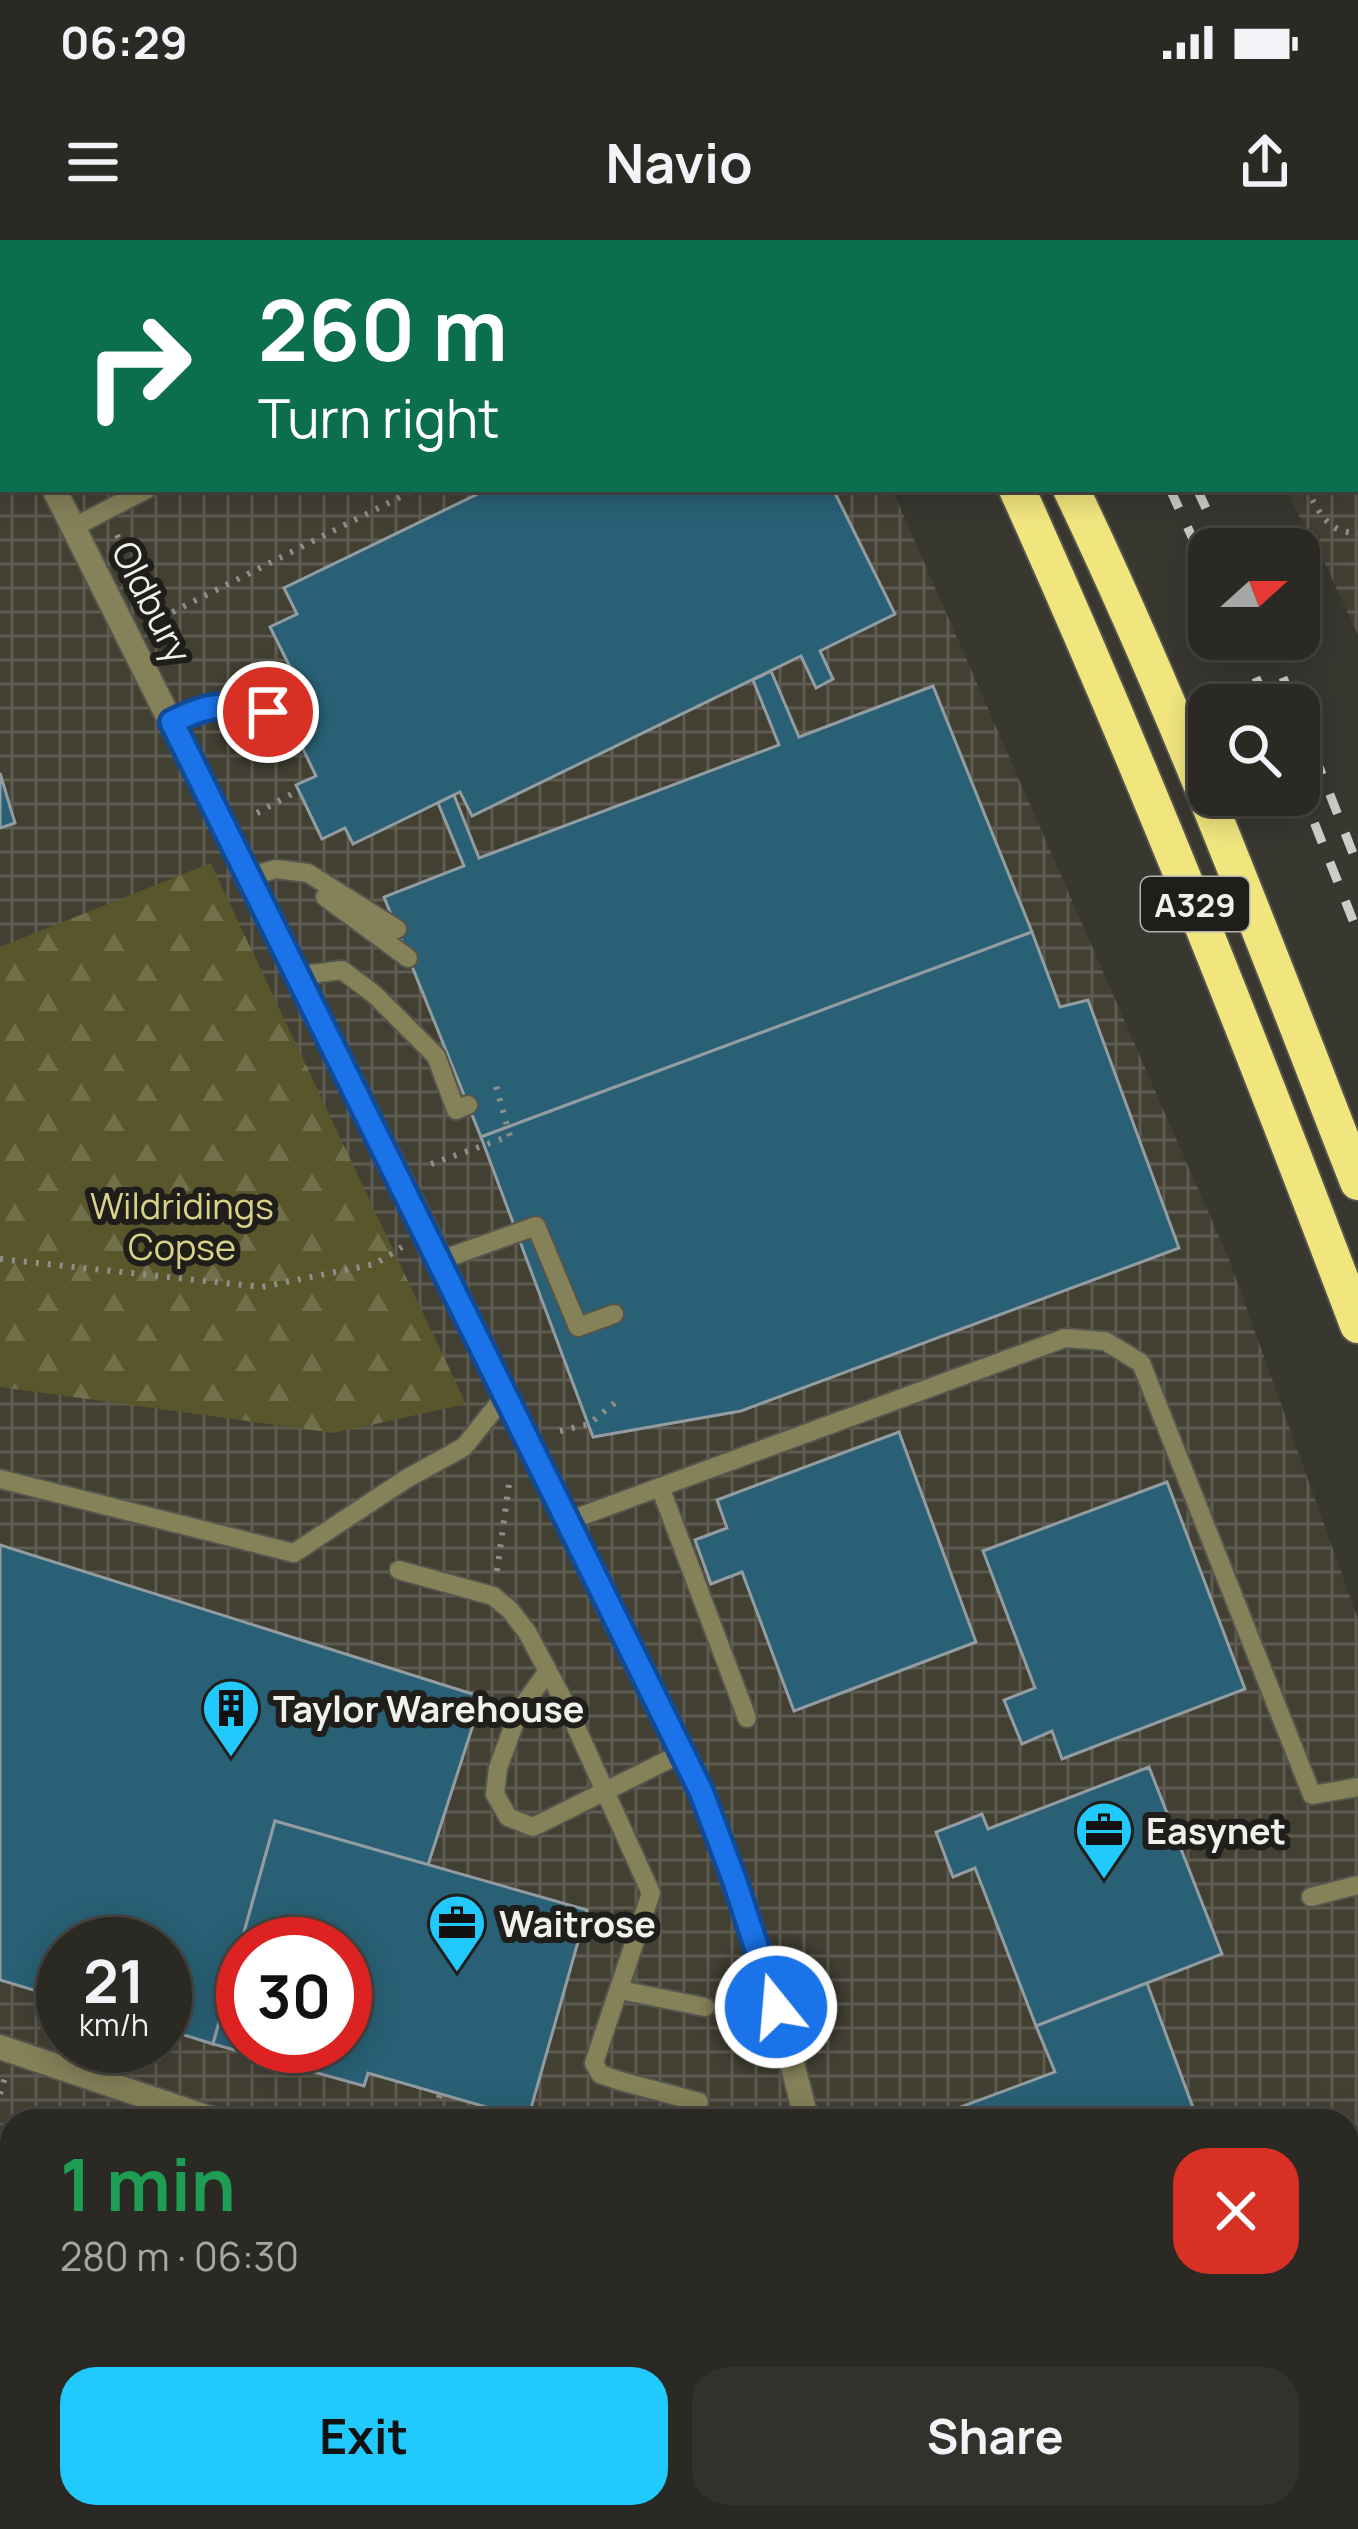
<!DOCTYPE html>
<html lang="en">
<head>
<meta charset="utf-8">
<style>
  body { margin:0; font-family:Manrope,sans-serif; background:#32312c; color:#f1f3f6; height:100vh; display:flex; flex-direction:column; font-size:45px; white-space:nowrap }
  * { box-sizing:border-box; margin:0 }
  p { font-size:39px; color:#a5a6a6 }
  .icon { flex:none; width:66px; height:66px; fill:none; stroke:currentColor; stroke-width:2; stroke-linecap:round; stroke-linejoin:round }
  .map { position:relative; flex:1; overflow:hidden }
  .details { position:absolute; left:0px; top:1869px; width:1359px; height:420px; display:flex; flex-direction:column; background:#2a2924; border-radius:36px 36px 0 0; box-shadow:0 6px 30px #0003,0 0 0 3px #464541 }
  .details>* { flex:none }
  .banner { position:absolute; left:0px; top:0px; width:1359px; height:252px; box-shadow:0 6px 30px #0003,0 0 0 3px #464541; background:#0b6e4f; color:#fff; overflow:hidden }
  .needle { width:78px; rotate:69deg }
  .fabs { position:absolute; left:1188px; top:288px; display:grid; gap:24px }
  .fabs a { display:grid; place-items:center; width:132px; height:132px; border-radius:24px; background:#2a2924; box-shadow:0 6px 30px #0003,0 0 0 3px #464541; font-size:60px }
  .speed { position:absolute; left:36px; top:1677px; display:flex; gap:24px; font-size:60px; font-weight:700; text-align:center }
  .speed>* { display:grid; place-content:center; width:156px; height:156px; border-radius:50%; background:#2a2924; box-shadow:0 6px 30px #0003,0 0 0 3px #464541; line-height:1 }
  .speed small { font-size:30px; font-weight:400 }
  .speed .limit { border:18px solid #d22; background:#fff; color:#111 }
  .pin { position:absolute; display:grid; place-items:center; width:102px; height:102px; color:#fff; margin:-51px; border:6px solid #fff; border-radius:50%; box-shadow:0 3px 12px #0007 }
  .me { position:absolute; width:132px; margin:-66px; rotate:343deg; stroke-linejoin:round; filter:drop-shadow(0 0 9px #0008) }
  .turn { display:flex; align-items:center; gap:42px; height:252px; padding:0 60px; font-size:54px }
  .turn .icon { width:156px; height:156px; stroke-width:2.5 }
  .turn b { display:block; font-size:84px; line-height:102px }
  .round { display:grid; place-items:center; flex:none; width:126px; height:126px; border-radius:36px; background:#32312c }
  .head { display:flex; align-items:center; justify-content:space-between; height:204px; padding:0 60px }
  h1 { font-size:72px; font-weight:700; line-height:90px; color:#1e9e55 }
  .action { display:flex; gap:24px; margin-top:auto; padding:24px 60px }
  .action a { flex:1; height:138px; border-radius:36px; background:#21c9fd; color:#111; font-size:48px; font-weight:700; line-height:138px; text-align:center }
  .action a+a { background:#32312c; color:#f1f3f6 }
  .status { display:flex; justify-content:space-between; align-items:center; height:84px; padding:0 60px; background:#2a2924; direction:ltr }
  .status svg { height:33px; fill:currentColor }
  header { display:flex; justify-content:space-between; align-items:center; height:156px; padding:0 60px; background:#2a2924; font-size:54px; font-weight:700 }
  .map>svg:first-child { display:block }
  .industrial { fill:url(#industrial-grid); fill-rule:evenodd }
  .forest { fill:url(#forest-firs) }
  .park { fill:url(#park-dots) }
  .building { fill:#296075; stroke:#939ca0; stroke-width:3; fill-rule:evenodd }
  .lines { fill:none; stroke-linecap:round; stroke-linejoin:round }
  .lane-casing { stroke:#55554e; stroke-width:22 }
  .street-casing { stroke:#55554e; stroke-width:28 }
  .highway-casing { stroke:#55554e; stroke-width:40 }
  .path { stroke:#8f8f89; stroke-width:6; stroke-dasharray:3 9; stroke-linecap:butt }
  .lane { stroke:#858159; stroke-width:18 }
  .street { stroke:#858159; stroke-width:24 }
  .highway { stroke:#f1e67e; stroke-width:36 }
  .rail { stroke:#cdcdc8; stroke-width:9; stroke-dasharray:21 21; stroke-linecap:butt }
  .route-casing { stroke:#114b97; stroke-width:30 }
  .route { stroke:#1a73e8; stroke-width:21 }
  .labels { text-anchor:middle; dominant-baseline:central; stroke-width:12; stroke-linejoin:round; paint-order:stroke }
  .shield { fill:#1f1e1b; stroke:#b1b1ad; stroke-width:3 }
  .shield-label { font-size:33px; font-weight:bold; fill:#f0f0ec }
  .street-label { font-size:36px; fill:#f0f0ec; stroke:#1f1e1b }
  .park-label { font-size:36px; fill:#dad387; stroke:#1f1e1b }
  .poi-label { font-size:36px; font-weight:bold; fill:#f0f0ec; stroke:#1f1e1b; text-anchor:start }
</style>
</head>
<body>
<div class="status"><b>06:29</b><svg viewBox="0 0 49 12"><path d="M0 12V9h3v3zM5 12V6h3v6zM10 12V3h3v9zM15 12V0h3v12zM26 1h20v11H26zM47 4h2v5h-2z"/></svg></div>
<header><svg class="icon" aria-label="menu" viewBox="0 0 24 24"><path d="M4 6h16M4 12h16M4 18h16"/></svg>Navio<svg class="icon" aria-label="share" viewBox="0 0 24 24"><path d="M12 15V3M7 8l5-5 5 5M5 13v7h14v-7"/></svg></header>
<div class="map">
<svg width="1358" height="2289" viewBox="0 0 1358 2289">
  <defs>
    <pattern id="industrial-grid" width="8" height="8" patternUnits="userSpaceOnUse" patternTransform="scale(3)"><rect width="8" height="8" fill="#424033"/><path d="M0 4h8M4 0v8" fill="none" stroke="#5e5c51"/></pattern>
    <pattern id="forest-firs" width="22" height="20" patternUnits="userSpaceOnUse" patternTransform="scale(3)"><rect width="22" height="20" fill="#5a562c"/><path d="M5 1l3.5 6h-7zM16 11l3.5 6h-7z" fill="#726f4b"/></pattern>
    <pattern id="park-dots" width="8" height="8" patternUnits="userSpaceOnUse" patternTransform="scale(3)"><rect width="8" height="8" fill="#5a562c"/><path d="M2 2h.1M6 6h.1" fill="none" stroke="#726f4b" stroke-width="1.8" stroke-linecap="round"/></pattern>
  </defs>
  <rect width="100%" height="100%" fill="#383730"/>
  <g class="industrial">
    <path d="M 0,0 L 783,0 L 785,3 L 3,3 L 3,249 L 892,249 L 1230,1022 L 1358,1379 L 1358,2289 L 0,2289 ZM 63,1704 L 165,1704 L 165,1806 L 63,1806 ZM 243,1704 L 345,1704 L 345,1806 L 243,1806 ZM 12,1881 L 1347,1881 L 1347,2277 L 12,2277 Z"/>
    <path d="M 1149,0 L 1358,0 L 1358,395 L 1326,326 L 1285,249 L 1356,249 L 1356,3 L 1150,3 Z"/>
  </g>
  <path class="forest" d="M 211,623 L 211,624 L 466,1164 L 334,1193 L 0,1147 L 0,707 Z"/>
  <path class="park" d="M 1358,2135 L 1358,2289 L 1249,2289 L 1245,2277 L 1347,2277 L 1347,2140 Z"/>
  <g class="building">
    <path d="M 50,0 L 380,0 L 374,3 L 51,3 Z"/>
    <path d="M 488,249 L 833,249 L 895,374 L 820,411 L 833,439 L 816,448 L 801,416 L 472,576 L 460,552 L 353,604 L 345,588 L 322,599 L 296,545 L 316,536 L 288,478 L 295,475 L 280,442 L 294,435 L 270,387 L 297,374 L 284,348 Z"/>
    <path d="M 771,431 L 799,497 L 933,446 L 1032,692 L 481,897 L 384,657 L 464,626 L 438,563 L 454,555 L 479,618 L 779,505 L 753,440 Z"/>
    <path d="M 0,533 L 15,583 L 0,588 Z"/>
    <path d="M 1032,692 L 1060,767 L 1088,760 L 1179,1008 L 741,1171 L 593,1197 L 481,897 Z"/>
    <path d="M 899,1192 L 976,1402 L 794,1471 L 742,1332 L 711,1344 L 695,1300 L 727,1288 L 717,1260 Z"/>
    <path d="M 1167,1242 L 1245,1449 L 1062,1519 L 1052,1491 L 1022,1504 L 1004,1460 L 1035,1448 L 983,1311 Z"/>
    <path d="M 0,1305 L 482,1457 L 428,1625 L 275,1581 L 213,1804 L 165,1789 L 165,1704 L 63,1704 L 63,1759 L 0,1740 Z"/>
    <path d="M 1149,1527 L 1222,1714 L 1036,1786 L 975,1628 L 953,1637 L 936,1592 L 982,1574 L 988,1589 Z"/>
    <path d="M 275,1581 L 587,1670 L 528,1879 L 368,1833 L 364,1846 L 213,1804 ZM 243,1704 L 345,1704 L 345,1806 L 243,1806 Z"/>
    <path d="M 1147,1743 L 1198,1881 L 923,1881 L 1055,1832 L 1036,1786 Z"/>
    <path d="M 0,1942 L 12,1946 L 12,2194 L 0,2190 Z"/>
  </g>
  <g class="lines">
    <g class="lane-casing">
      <g id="lane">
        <path d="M 1243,0 L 1243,3"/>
        <path d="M 1339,0 L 1341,3"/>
        <path d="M 626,3 L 632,0"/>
        <path d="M 1356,31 L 1358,35"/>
        <path d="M 1356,141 L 1358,140"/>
        <path d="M 74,287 L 147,249"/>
        <path d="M 172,482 L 204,467 L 222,465 L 268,472 L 292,467"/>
        <path d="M 248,637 L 276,629 L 308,633 L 397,689"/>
        <path d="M 325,657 L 408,718"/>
        <path d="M 297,736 L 342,730 L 375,755 L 436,816 L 456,870 L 468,865"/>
        <path d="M 441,1020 L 536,986 L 578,1087 L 614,1074"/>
        <path d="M 0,1239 L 294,1313 L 406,1239 L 464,1207 L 507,1153"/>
        <path d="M 660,1247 L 747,1478"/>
        <path d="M 568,1281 L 1065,1098 L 1105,1101 L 1141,1123 L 1312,1555 L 1358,1547"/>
        <path d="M 399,1330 L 493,1356 L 510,1370 L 527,1392 L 567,1467 L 651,1653 L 594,1823 L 600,1834 L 620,1841 L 699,1862"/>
        <path d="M 548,1431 L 519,1471 L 498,1528 L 495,1554 L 508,1577 L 533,1587 L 682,1513"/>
        <path d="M 1311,1657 L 1358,1645"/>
        <path d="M 620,1750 L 705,1767"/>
        <path d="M 1155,2277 L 1160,2289"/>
        <path d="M 175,2278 L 214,2289"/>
        <path d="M 0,2288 L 2,2289"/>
      </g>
    </g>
    <g class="street-casing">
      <g id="street">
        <path d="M 0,140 L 3,146"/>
        <path d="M 0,234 L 3,232"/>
        <path d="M 54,249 L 426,991 L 609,1368 L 701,1551 L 765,1730 L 787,1804 L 807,1881"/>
        <path d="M 0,1807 L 218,1881"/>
      </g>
    </g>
    <g class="highway-casing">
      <g id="highway">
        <path d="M 896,0 L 898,3"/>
        <path d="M 950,0 L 952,3"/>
        <path d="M 1017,249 C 1141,524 1251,803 1358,1085"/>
        <path d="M 1071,249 C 1179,474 1267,709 1358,942"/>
      </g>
    </g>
    <g class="path">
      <path d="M 1181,0 L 1183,3"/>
      <path d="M 1307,249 C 1319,273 1328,293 1358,293"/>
      <path d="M 117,295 L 125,312"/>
      <path d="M 151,383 L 416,249"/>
      <path d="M 257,573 L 299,550"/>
      <path d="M 431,924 L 510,896 L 496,846"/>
      <path d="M 0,1019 L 262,1047 L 375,1024 L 402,1007"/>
      <path d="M 560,1191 L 589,1184 L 616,1162"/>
      <path d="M 497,1331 L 510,1237"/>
      <path d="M 0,1854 L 5,1837"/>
      <path d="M 432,1881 L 440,1854"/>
    </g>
    <use href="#lane" class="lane"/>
    <use href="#street" class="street"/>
    <use href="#highway" class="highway"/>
    <g class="rail">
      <path d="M 1051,0 L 1053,3"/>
      <path d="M 1078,0 L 1079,3"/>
      <path d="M 1170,249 L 1209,334"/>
      <path d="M 1197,249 L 1225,309"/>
      <path d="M 1239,399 L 1268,465"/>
      <path d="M 1266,399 L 1295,465"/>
      <path d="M 1299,476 L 1358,626"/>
      <path d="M 1299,544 L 1358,693"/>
    </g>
  </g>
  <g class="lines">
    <g class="route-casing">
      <path id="route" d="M 268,472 C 223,463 214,462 172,482 L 701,1551 L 734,1639 L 776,1767"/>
    </g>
    <use href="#route" class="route"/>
  </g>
  <defs>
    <g id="building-pin" transform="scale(3)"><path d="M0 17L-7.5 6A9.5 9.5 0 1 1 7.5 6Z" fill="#21c9fd" stroke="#1f1e1b"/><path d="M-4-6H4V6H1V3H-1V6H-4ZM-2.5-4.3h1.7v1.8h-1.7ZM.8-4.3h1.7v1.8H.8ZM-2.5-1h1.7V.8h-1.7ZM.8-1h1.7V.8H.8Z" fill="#111"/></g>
    <g id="office-pin" transform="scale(3)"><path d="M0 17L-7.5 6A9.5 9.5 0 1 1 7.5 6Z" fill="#21c9fd" stroke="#1f1e1b"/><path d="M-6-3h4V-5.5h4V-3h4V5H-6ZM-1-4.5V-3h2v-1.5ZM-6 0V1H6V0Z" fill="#111"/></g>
  </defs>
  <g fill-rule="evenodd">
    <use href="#building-pin" x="231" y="1468"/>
    <use href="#office-pin" x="1104" y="1590"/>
    <use href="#office-pin" x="457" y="1683"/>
  </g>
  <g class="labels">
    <rect class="shield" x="1141" y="637" width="108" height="54" rx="9"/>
    <g class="shield-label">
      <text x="1195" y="664">A329</text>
    </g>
    <g class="street-label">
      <text transform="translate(152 362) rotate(63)">Oldbury</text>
    </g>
    <g class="park-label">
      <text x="182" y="965">Wildridings<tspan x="182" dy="41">Copse</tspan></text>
    </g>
    <g class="poi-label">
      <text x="273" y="1468">Taylor Warehouse</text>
      <text x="1146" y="1590">Easynet</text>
      <text x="499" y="1683">Waitrose</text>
    </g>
  </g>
</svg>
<div class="fabs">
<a><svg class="needle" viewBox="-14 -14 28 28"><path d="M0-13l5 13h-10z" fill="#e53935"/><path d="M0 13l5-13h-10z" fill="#a5a6a6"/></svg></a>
<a><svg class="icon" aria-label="search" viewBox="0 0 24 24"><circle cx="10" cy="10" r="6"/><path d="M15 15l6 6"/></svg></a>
</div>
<div class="speed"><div>21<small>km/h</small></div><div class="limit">30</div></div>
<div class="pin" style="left:268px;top:472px;background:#d93025"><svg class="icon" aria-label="arrive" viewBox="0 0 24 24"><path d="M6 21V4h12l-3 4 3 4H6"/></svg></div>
<svg class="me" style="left:776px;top:1767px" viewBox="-20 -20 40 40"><circle r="17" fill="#1a73e8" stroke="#fff" stroke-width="3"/><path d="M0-11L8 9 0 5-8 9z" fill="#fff"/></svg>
<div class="banner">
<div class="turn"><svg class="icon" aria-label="right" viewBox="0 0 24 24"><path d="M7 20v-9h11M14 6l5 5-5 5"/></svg><div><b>260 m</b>Turn right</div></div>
</div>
<section class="details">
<div class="head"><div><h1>1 min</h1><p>280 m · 06:30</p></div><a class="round" style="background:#d93025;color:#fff"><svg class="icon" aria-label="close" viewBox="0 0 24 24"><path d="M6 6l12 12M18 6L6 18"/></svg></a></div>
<div class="action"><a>Exit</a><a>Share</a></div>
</section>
</div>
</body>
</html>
